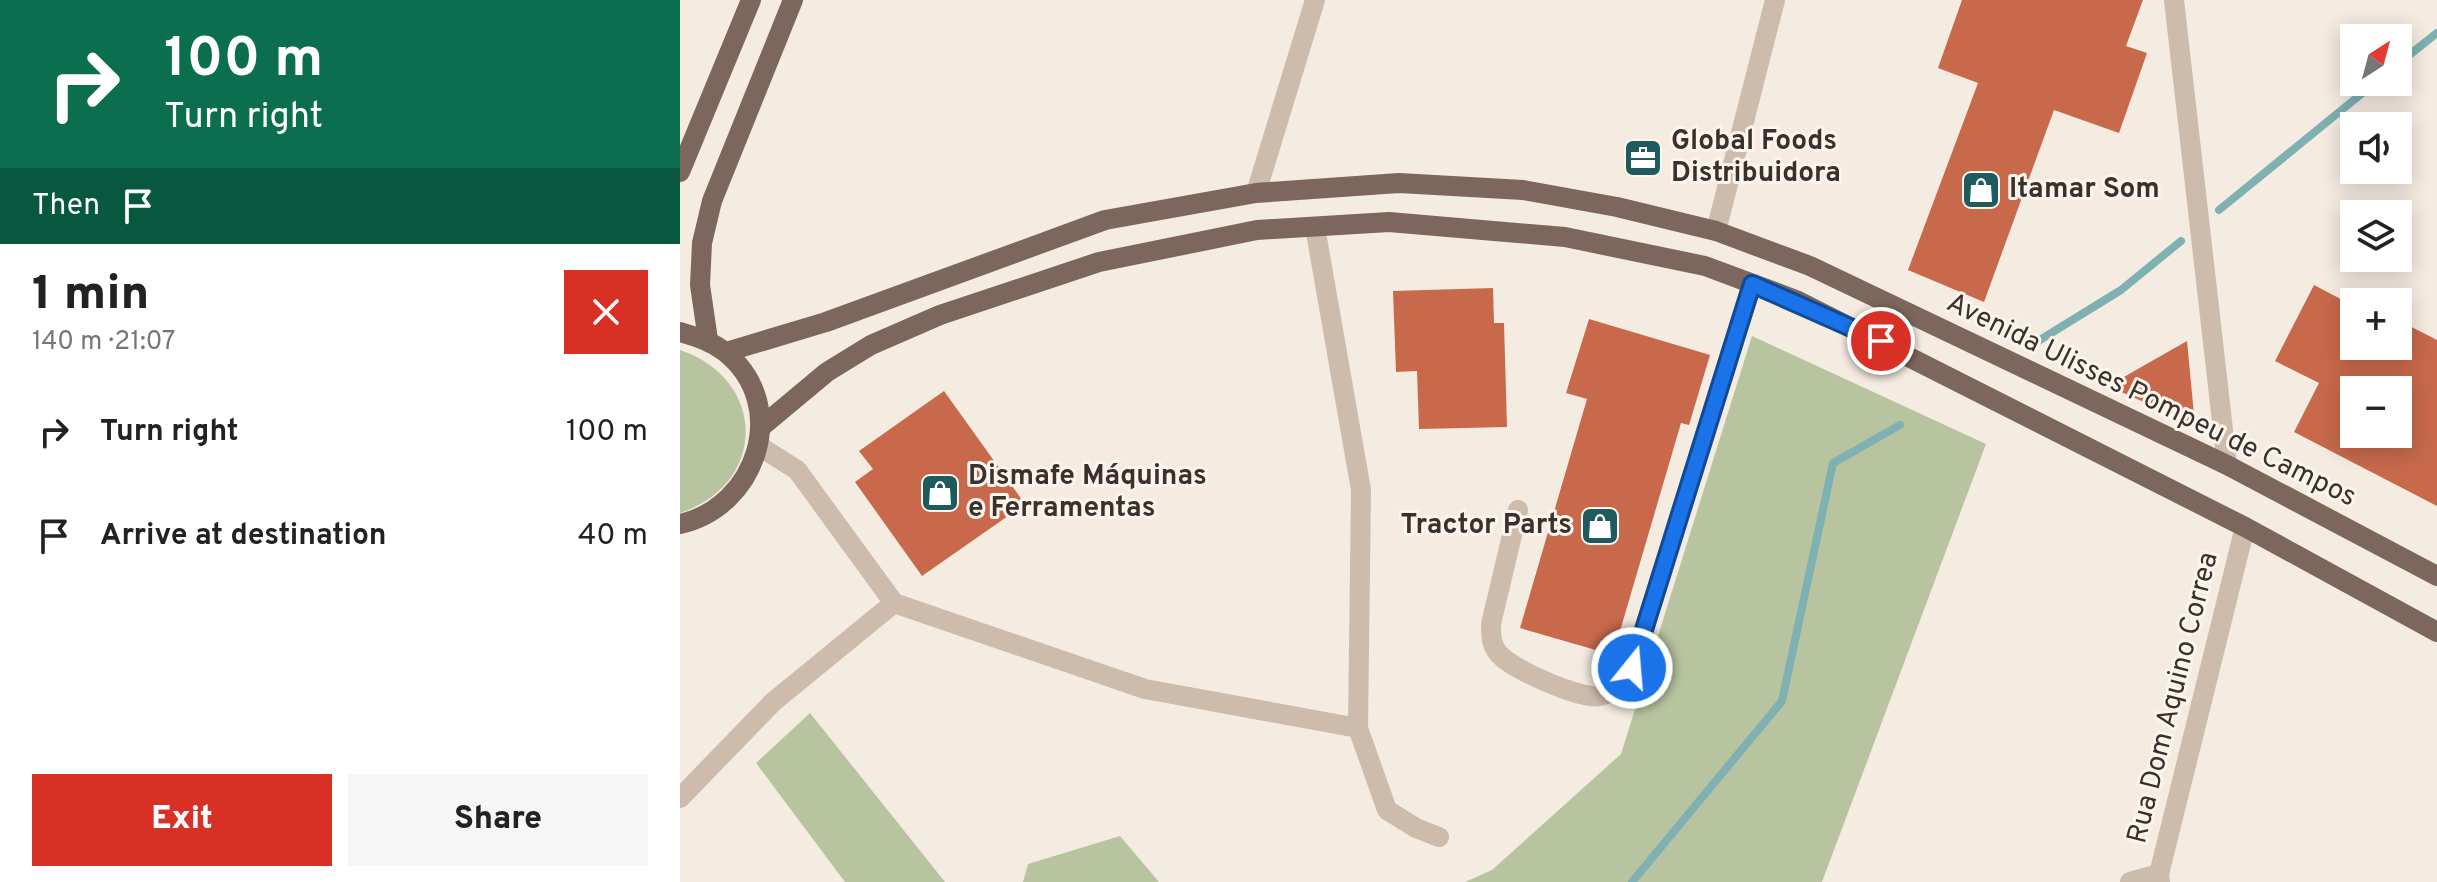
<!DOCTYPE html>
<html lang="en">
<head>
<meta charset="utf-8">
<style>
  body { margin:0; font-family:Overpass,sans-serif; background:#f6f6f6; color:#222; height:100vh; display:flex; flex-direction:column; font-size:30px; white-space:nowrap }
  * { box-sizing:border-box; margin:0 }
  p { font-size:26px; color:#767676 }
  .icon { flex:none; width:44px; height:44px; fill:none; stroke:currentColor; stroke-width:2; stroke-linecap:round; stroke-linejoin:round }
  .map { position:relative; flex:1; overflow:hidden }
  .drawer { display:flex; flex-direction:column; background:#fff; width:680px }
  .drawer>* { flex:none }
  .top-card { background:#0b6e4f; color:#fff; overflow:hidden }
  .needle { width:52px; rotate:36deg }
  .buttons { position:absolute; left:1660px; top:24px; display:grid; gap:16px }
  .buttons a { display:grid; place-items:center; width:72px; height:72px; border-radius:0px; background:#fff; box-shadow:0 4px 20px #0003; font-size:40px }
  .pin { position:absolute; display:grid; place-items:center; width:68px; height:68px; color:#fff; margin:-34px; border:4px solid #fff; border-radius:50%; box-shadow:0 2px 8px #0007 }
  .me { position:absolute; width:88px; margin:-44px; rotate:17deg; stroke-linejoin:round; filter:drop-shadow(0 0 6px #0008) }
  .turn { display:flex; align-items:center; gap:28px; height:168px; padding:0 32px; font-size:36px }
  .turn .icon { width:104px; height:104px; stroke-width:2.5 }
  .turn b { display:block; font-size:56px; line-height:68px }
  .then { display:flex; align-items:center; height:76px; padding:0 32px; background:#0003; gap:16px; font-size:30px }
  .round { display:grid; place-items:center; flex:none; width:84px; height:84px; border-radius:0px; background:#f6f6f6 }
  .head { display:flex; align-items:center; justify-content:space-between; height:136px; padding:0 32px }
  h1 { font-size:48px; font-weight:800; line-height:60px }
  .primary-button { display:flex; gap:16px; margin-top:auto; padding:16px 32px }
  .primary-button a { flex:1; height:92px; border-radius:0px; background:#d93025; color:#fff; font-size:32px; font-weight:800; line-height:92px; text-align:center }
  .primary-button a+a { background:#f6f6f6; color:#222 }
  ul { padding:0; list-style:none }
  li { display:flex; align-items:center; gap:24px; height:104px; padding:0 32px }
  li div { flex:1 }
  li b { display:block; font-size:30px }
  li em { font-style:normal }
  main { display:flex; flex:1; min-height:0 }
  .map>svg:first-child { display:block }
  .green { fill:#b8c4a0 }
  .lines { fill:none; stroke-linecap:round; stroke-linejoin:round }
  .stream { stroke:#7fb0b2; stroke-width:8 }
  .building { fill:#c8694b; fill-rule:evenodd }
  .minor { stroke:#cdbbac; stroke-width:20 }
  .major { stroke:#7d675c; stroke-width:20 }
  .route-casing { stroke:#114b97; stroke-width:20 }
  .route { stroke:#1a73e8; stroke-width:14 }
  .labels { text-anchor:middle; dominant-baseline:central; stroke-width:6; stroke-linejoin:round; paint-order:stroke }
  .poi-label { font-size:28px; font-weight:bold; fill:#3b302b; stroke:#fbf5ee; text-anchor:start }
  .street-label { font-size:28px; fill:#3b302b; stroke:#fbf5ee }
</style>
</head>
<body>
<main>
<section class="drawer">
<div class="top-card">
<div class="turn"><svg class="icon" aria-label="right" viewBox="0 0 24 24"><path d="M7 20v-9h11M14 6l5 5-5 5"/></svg><div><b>100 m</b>Turn right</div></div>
<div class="then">Then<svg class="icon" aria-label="arrive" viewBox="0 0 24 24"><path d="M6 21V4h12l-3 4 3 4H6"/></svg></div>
</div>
<div class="head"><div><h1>1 min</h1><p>140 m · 21:07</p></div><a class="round" style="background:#d93025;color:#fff"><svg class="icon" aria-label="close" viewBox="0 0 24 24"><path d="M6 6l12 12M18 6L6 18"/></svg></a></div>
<ul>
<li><svg class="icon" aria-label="right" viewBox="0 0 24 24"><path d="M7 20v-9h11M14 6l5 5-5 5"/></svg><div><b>Turn right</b></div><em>100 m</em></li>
<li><svg class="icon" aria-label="arrive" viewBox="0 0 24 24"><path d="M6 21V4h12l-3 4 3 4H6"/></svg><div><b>Arrive at destination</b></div><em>40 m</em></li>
</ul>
<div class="primary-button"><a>Exit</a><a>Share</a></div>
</section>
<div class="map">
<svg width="1757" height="882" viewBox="0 0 1757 882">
  <rect width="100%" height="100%" fill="#f4ebe1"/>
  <g class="green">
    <path d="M 1072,336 L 1306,444 L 1142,882 L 785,882 L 812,870 L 941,754 Z"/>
    <path d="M 0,350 C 87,379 88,484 0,513 Z"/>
    <path d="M 130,713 L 265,882 L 165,882 L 76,763 Z"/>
    <path d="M 440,836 L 479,882 L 343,882 L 348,864 Z"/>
  </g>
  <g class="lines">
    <g class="stream">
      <path d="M 1718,64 L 1757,33"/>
      <path d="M 1539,210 L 1696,82"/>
      <path d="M 1355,343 L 1441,290 L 1501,241"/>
      <path d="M 952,882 L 1102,701 L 1153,463 L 1220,425"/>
    </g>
  </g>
  <g class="building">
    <path d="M 1282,0 L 1463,0 L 1446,46 L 1467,53 L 1439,133 L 1374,110 L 1304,302 L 1228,270 L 1298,83 L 1258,68 Z"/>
    <path d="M 1634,285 L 1674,306 L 1674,346 L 1718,346 L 1718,320 L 1757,340 L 1757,506 L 1614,432 L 1639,383 L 1595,361 ZM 1674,390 L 1718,390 L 1718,434 L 1674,434 Z"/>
    <path d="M 813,288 L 814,323 L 824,323 L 827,427 L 739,429 L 737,371 L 716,372 L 713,291 Z"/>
    <path d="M 909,319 L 1030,355 L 1009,425 L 1001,423 L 933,655 L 840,628 L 907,399 L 886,393 Z"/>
    <path d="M 1507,341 L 1515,425 L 1428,386 Z"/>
    <path d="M 264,391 L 345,504 L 242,576 L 175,482 L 193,469 L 179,451 Z"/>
  </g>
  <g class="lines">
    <g class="minor">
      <path d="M 1494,0 L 1547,465"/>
      <path d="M 576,193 L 635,0"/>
      <path d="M 635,227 L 681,490 L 678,728 L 707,810 L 736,828 L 759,837"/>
      <path d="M 1036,231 L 1095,0"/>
      <path d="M 79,446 L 117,470 L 214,603 L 465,689 L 678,728"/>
      <path d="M 838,510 L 811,624 C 811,636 811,644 818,653 C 831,669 901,700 920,696 C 935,693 944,679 952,668 L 1072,284"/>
      <path d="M 0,798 L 93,702 L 214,603"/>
      <path d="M 1450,882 L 1479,874"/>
      <path d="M 1480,882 L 1479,874 L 1565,527"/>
    </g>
    <g class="major">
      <path d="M 0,172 L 71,0"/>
      <path d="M 0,332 C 16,337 31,341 45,352 C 111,405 77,507 0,524"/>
      <path d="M 28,340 L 20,285 L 22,243 L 32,201 L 113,0"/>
      <path d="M 46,352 L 146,322 L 425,220 L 576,193 L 719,183 L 843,190 L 937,207 L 1036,231 L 1130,266 L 1547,465 L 1757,576"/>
      <path d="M 81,427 L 147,372 L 191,345 L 260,315 L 419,262 L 577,230 L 709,222 L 885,237 L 1025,266 L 1116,300 L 1565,527 L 1757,632"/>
    </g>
  </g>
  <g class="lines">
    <g class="route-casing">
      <path id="route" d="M 952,668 L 1072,284 L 1201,341"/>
    </g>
    <use href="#route" class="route"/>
  </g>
  <defs>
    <g id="office-square" transform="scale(2)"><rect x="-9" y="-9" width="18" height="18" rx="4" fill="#1f5a5e" stroke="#fbf5ee"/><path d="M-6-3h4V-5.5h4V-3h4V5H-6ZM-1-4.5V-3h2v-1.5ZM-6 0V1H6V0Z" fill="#fff"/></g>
    <g id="shop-square" transform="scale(2)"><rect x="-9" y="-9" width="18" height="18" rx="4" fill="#1f5a5e" stroke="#fbf5ee"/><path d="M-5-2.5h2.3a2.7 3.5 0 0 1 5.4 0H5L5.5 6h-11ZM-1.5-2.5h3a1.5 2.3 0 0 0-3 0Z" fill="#fff"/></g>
  </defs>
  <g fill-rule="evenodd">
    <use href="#office-square" x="963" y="158"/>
    <use href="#shop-square" x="1301" y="190"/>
    <use href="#shop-square" x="260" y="493"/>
    <use href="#shop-square" x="920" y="526"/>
  </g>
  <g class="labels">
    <g class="poi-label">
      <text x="991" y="142">Global Foods<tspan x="991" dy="32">Distribuidora</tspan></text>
      <text x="1329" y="190">Itamar Som</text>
      <text x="288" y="477">Dismafe Máquinas<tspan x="288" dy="32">e Ferramentas</tspan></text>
      <text x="892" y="526" text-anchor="end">Tractor Parts</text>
    </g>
    <g class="street-label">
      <text transform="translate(1471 401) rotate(26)">Avenida Ulisses Pompeu de Campos</text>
      <text transform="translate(1494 698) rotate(-76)">Rua Dom Aquino Correa</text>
    </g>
  </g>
</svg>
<div class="buttons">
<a><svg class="needle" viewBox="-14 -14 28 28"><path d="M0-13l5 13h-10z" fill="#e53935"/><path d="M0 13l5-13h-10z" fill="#767676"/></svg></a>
<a><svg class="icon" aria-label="sound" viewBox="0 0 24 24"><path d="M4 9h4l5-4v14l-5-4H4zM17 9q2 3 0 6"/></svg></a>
<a><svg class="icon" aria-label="layers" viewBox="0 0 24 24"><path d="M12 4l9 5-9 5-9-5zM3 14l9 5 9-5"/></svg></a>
<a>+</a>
<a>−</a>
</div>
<div class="pin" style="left:1201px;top:341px;background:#d93025"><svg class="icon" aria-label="arrive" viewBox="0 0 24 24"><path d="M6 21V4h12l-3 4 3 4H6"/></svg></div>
<svg class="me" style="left:952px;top:668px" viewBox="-20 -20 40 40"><circle r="17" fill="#1a73e8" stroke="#fff" stroke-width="3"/><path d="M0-11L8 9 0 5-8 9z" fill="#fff"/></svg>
</div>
</main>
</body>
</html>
